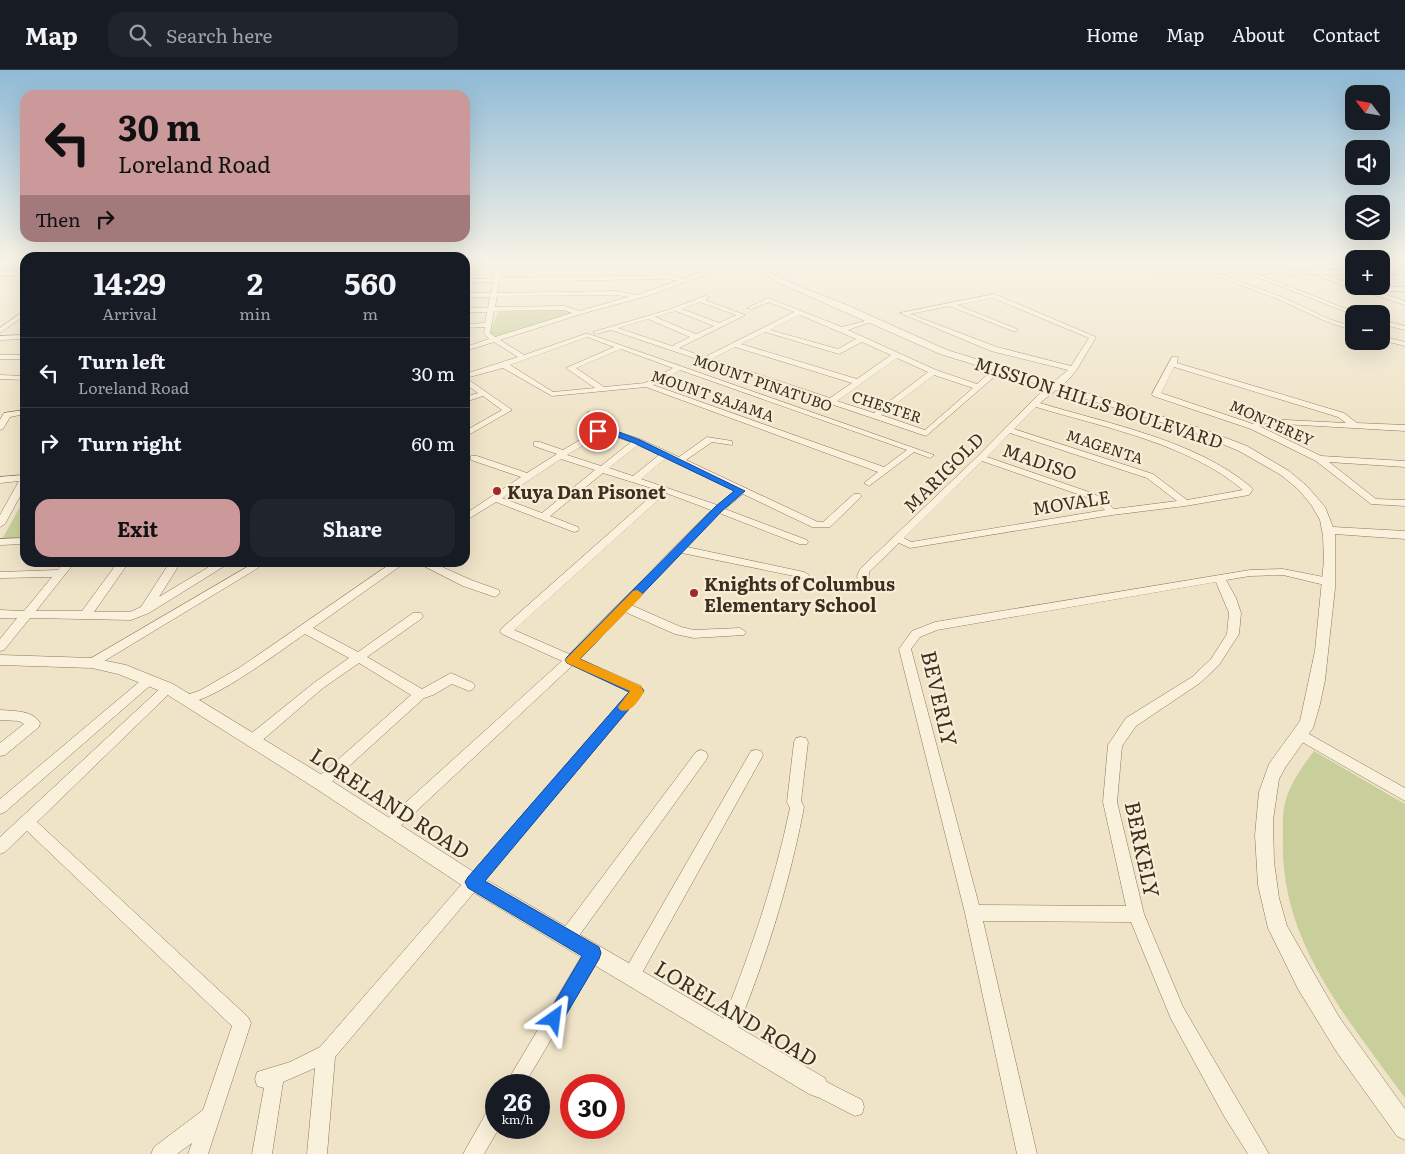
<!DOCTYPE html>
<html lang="en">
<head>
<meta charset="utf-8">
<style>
  body { margin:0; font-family:Literata,serif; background:#20242c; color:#f1f3f6; height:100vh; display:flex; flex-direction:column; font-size:19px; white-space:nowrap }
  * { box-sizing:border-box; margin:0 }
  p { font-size:16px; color:#9ea1a6 }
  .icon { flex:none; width:28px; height:28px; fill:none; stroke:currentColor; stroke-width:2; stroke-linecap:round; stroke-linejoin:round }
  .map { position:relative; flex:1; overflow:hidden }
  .drawer { position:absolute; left:20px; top:182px; width:450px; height:315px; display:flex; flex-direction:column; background:#171b24; border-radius:15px; box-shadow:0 5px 20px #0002 }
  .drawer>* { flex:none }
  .hud { position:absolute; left:20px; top:20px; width:450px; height:152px; border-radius:15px; box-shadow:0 5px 20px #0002; background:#cc999b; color:#111; overflow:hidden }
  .needle { width:32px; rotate:301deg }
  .buttons { position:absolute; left:1345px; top:15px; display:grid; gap:10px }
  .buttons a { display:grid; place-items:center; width:45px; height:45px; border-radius:10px; background:#171b24; box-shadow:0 5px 20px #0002; font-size:25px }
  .speed { position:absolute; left:485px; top:1004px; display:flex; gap:10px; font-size:25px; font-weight:700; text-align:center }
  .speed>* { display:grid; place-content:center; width:65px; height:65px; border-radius:50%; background:#171b24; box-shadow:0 5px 20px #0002; line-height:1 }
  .speed small { font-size:12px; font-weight:400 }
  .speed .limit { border:8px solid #d22; background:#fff; color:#111 }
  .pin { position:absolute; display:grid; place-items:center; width:42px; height:42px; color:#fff; margin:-21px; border:2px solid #fff; border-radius:50%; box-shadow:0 1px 5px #0007 }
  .me { position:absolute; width:55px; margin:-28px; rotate:31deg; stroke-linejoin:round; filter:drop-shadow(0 0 4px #0008) }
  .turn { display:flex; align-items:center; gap:18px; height:105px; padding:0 15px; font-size:22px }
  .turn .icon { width:65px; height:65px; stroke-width:2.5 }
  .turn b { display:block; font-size:35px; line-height:42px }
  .then { display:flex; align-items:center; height:48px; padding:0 15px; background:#0003; gap:10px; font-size:19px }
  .eta { display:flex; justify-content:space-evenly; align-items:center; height:85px; text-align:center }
  .eta b { font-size:30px; font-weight:700; line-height:35px }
  .cta { display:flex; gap:10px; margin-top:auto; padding:10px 15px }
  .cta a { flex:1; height:58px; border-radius:15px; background:#cc999b; color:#111; font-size:20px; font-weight:700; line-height:58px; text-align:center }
  .cta a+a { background:#20242c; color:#f1f3f6 }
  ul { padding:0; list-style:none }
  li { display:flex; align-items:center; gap:15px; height:70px; padding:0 15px; border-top:1px solid #363941 }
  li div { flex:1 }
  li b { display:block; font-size:19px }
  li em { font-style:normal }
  header { display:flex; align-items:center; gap:30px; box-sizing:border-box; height:70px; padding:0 25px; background:#171b24; border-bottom:1px solid #363941 }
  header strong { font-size:24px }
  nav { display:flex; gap:28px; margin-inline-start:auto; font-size:18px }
  .search { width:350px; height:45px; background:#20242c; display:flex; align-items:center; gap:12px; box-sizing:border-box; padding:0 18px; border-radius:15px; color:#9ea1a6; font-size:19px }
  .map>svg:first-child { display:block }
  .green { fill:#c9cf9b }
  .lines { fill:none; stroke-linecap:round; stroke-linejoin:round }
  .minor-casing { stroke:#8d765c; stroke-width:1 }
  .tertiary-casing { stroke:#8d765c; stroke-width:1 }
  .secondary-casing { stroke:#6f573f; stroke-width:1 }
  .minor { fill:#faf1dc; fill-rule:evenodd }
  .tertiary { fill:#faf1dc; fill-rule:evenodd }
  .secondary { fill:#faf1dc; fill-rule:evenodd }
  .route { fill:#1a73e8; stroke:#114b97 }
  .slow { fill:#f59e0b }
  .poi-dot { fill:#9e2a2b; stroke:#f7eed8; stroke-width:2 }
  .labels { text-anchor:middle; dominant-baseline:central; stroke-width:4.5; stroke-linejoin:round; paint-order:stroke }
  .far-street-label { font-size:15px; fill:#3d2e20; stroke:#f7eed8 }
  .street-label { font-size:18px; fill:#3d2e20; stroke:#f7eed8 }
  .poi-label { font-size:18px; font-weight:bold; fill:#3d2e20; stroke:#f7eed8; text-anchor:start }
  .near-street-label { font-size:21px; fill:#3d2e20; stroke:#f7eed8 }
</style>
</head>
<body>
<header>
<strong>Map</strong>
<div class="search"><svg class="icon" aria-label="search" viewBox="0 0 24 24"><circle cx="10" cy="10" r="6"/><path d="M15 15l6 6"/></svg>Search here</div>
<nav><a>Home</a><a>Map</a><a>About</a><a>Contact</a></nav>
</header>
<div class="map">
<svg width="1405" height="1084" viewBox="0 0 1405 1084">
  <rect width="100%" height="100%" fill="#f0e4c8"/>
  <g class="green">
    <path d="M 565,239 L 573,243 L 494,267 L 489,264 L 499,240 Z"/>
    <path d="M 25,428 L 25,468 L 2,469 Z"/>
    <path d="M 1314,681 L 1405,734 L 1405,1028 C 1348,949 1279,871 1283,768 C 1283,757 1282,744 1285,733 C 1290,713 1302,697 1314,681 Z"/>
  </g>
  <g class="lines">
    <g class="minor-casing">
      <g id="minor">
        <path d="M 499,192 L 502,194 L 500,208 L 669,205 L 683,209 L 716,197 L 715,192 L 721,192 L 721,199 L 647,226 L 581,244 L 500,270 L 524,285 L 585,264 L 589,264 L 934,385 L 930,388 L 914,382 L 869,416 L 864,413 L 878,402 L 646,317 L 552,326 L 503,298 L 466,308 L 512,340 L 465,367 L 465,361 L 502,340 L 483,326 L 465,332 L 465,327 L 478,323 L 465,314 L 465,304 L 518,287 L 494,272 L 465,281 L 465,277 L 489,269 L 484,263 L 485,257 L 465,258 L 465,254 L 485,253 L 487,242 L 465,242 L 465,238 L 488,238 L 490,227 L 465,227 L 465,223 L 491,223 L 493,212 L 465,213 L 465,209 L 493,209 L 496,194 ZM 669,209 L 677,211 L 637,225 L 616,221 L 497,223 L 499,212 ZM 616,225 L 629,227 L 579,241 L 565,236 L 495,237 L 497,226 ZM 564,240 L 572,243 L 495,267 L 490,263 L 494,241 ZM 587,267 L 614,277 L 566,298 L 595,318 L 553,322 L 510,295 ZM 621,279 L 673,298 L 645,313 L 604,317 L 576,298 ZM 680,300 L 907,380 L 884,397 L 653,315 Z"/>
        <path d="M 1128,192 L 1136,192 L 1158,199 L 1273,199 L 1307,192 L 1317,192 L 1273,203 L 1255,203 L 1359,244 L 1354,244 L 1354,245 L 1247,203 L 1217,203 L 1284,228 L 1329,249 L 1354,257 L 1354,261 L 1325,251 L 1280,230 L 1209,203 L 1157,203 Z"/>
        <path d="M 1170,192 L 1177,192 L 1174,194 Z"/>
        <path d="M 1354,200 L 1354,204 L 1321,204 L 1354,215 L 1354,216 L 1369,219 L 1372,217 L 1405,217 L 1405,221 L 1374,221 L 1405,231 L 1405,235 L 1319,207 L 1321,204 L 1288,205 L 1285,203 L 1288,201 Z"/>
        <rect x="1381" y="200" width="24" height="4"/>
        <path d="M 994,224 L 1096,267 L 1076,301 L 1067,311 L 1040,333 C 1109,354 1195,370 1251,417 L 1253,419 L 1249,425 L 1185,436 L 1112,445 L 910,478 L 899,473 L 869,502 L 868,516 L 860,516 L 857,506 L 860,499 L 978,386 L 1041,322 L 1068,300 L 991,281 L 900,243 ZM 993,228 L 1089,268 L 1071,296 L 997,277 L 910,244 L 949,236 L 1013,261 L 1017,261 L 1017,259 L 957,235 ZM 1036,337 C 1103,357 1189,374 1243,420 L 1187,430 L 1153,404 L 1014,359 ZM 1010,363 L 1147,408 L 1177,431 L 1114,439 L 1102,428 L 1092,423 L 987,387 ZM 982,391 L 1086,427 L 1096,432 L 1105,440 L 911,472 L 904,468 Z"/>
        <path d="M 705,226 L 710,227 L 705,230 L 745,245 L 679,278 L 705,287 L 794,242 L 769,232 L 752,239 L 747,238 L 768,228 L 842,257 L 873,249 L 873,251 L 848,260 L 936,300 L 977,314 L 987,305 L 994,307 L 926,366 L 611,260 L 596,264 L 593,262 L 668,240 ZM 700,232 L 736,245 L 719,253 L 682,239 ZM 676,241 L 714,256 L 696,264 L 655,247 ZM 800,245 L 856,269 L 838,279 L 770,260 ZM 648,249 L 690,267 L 672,276 L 618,258 ZM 765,262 L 839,284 L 862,272 L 891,285 L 857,309 L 741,274 ZM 735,277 L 852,313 L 830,328 L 712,289 ZM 897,288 L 928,302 L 874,343 L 837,331 ZM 934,305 L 973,318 L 925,360 L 881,345 Z"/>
        <path d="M 25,240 L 25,245 L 0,263 L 0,258 Z"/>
        <path d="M 1381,250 L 1405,256 L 1405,260 L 1381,254 Z"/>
        <path d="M 25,265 L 25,269 L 0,270 L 0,266 Z"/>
        <path d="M 1381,266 L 1405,272 L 1405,276 L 1381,270 Z"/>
        <rect x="0" y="285" width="25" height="4"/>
        <path d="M 1172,287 L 1178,287 L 1177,293 L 1344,343 L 1357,353 L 1405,355 L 1405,361 L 1266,353 L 1259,356 L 1321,386 L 1405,391 L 1405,397 L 1329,392 L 1376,429 L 1405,430 L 1405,436 L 1371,434 L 1316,391 L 1251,359 L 1153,326 L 1152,324 ZM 1174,297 L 1338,347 L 1346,353 L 1266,349 L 1255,351 L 1253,354 L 1161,323 Z"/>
        <path d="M 0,305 L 25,306 L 25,310 L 0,309 Z"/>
        <path d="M 25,340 L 25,344 L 10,347 L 3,359 L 0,360 L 0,350 L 4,343 Z"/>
        <path d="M 588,342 L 594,342 L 606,358 L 640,369 L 679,387 L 707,367 L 732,371 L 732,375 L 712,372 L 686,390 L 818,452 L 823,452 L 854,424 L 860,424 L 862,426 L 830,457 L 812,457 L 743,424 L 725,439 L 807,470 L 808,472 L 807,474 L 799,474 L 719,443 L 687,477 L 804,502 L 809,505 L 808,507 L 804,508 L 682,483 L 631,535 L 681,557 L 694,560 L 740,558 L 746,562 L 744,565 L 694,568 L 675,564 L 625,542 L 580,589 L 641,616 L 643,622 L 641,625 L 335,987 L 327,1084 L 307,1084 L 315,998 L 283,1012 L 272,1084 L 252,1084 L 264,1018 L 257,1016 L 255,1009 L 257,1002 L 290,992 L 320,977 L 630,621 L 573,595 L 394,762 L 389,763 L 384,762 L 382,757 L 384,752 L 562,591 L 502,564 L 500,561 L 502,558 L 658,420 L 603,403 L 550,446 L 578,457 L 579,459 L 578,461 L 574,462 L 496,432 L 465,451 L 465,444 L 521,407 L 471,390 L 471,386 L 477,386 L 527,403 L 557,384 L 534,376 L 534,372 L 540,372 L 563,380 L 598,359 L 587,344 ZM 604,363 L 631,372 L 601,396 L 567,385 ZM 638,375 L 659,385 L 633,406 L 609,398 ZM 666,388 L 676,393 L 735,421 L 717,435 L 641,409 ZM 561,389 L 595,400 L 542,443 L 502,428 ZM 666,423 L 711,440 L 569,584 L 514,560 Z"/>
        <path d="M 25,405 L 25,417 L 5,454 L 0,457 L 0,445 L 19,411 L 0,413 L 0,407 Z"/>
        <path d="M 25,468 L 25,474 L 0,475 L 0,469 Z"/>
        <path d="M 64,492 L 75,492 L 36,541 L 82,541 L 118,492 L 129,492 L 94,542 L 130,542 L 141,537 L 170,492 L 181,492 L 159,527 L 217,492 L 231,492 L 149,543 L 131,550 L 30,548 L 4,580 L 0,581 L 0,569 L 17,548 L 0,548 L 0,540 L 24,541 L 52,507 L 0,508 L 0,502 L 58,500 Z"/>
        <path d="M 393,492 L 406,492 L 313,558 L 358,582 L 413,543 L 421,543 L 423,546 L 421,549 L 367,587 L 422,619 L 451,603 L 473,613 L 475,616 L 473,619 L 469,621 L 452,614 L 433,625 L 424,628 L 326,717 L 321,719 L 316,717 L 314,713 L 316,709 L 411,625 L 359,593 L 323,618 L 258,674 L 253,675 L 248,674 L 246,670 L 248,666 L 315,612 L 349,588 L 305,564 C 284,578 204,639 183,632 L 181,629 L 183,626 L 199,621 L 239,598 Z"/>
        <path d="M 416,492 L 431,492 L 471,510 L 499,520 L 500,523 L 495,527 L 463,516 Z"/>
        <path d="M 254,493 L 258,494 L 259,496 L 258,498 L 96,596 L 88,596 L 86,593 L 88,590 Z"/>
        <path d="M 1283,499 L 1329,508 L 1334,512 L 1329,516 L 1283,505 L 1250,506 L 1226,510 L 1236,528 L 1241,543 L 1239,564 L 1219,595 L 1200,613 L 1136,656 L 1122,676 L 1117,732 L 1144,844 L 1183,937 L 1269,1084 L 1248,1084 L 1224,1046 L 1171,949 L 1131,852 L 983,851 L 1037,1084 L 1017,1084 L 965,843 L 899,579 L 912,561 L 935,552 L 1250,500 ZM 1216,512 L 1229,543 L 1227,564 L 1211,589 L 1192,607 L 1126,648 L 1108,675 L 1103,732 L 1126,836 L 979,835 L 911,579 L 920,567 L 937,560 Z"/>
        <path d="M 149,605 L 153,607 L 155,610 L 153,613 L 5,742 L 0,744 L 0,729 L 145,607 Z"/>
        <path d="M 168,613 L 172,615 L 174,618 L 172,621 L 37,752 L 248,947 L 251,953 L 208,1084 L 188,1084 L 192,1073 L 177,1084 L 151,1084 L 154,1077 L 203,1040 L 232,956 L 27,761 L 5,782 L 0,784 L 0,767 L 164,615 Z"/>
        <path d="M 0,640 C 13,641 33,640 40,653 L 39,657 L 5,685 L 0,686 L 0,673 L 24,654 L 19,651 L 0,650 Z"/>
        <path d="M 1300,659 L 1405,718 L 1405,731 L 1295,668 L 1293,664 L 1295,660 Z"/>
        <path d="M 801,667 L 806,668 L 808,672 L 801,731 L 804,737 C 789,817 764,894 733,969 L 727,972 L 721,969 L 718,963 C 748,889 774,816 790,738 L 787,732 L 794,672 L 796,668 Z"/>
        <path d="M 701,680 L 706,682 L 708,686 L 706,690 L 573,874 L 567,876 L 561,874 L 559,868 L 561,862 L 696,682 Z"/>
        <path d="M 756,680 L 761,681 L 763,685 L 761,689 L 637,912 L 631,914 L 625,912 L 623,906 L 625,900 L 751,681 Z"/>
        <path d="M 593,875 L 599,877 L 601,883 L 599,889 L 524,1015 L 505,1015 L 587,877 Z"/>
        <path d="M 817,1007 L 862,1030 L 864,1037 L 862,1044 L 855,1046 L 810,1023 L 808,1016 L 810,1009 Z"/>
        <path d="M 496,1035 L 496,1058 L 499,1058 L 484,1084 L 463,1084 L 489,1038 Z"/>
      </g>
    </g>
    <g class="tertiary-casing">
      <g id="tertiary">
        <path d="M 747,192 L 755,192 L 775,205 L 798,216 L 847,235 L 947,280 L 1200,358 L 1247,376 L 1289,401 L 1307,416 L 1325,437 L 1333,457 L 1405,461 L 1405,469 L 1335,464 L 1335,518 L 1325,610 L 1320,634 L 1313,658 L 1285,698 L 1279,709 L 1273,750 L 1274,792 L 1279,828 L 1287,856 L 1339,947 L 1405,1039 L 1405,1070 L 1397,1066 L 1338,984 L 1298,919 L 1268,858 L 1258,815 L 1255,765 L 1259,722 L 1269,694 L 1300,651 L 1315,581 L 1324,490 L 1323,466 L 1320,450 L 1312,436 L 1299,420 L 1281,405 L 1239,381 L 1193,362 L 940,284 L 781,214 Z"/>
        <path d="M 0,585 L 92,588 L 126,595 L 173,614 L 327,708 L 480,806 L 825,1008 L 828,1016 L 825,1024 L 817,1027 L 809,1024 L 466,818 L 315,718 L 163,622 L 118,604 L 92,598 L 0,595 Z"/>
      </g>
    </g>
    <g class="secondary-casing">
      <g id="secondary">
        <path d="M 602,192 L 598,194 L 465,197 L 465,193 Z"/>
        <rect x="0" y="201" width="25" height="4"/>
      </g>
    </g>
    <use href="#minor" class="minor"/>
    <use href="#tertiary" class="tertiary"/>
    <use href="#secondary" class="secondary"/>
  </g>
  <linearGradient id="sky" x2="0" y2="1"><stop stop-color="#8fbad6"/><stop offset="0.56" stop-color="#f8f3e6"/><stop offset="1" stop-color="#f8f3e6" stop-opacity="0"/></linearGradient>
  <rect width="1405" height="344" fill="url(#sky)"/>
  <path class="route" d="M 608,358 L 640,370 L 745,421 L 722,441 L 580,589 L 642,618 L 644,621 L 485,811 L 599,877 L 601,883 L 599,889 L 560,955 L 554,958 L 547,955 L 545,949 L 582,886 L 468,818 L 465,812 L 468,807 L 629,622 L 567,593 L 565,590 L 567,587 L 715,437 L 734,421 L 634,373 L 608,363 L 598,364 L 594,361 L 598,359 Z"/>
  <path class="slow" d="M 637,520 L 643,524 L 641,527 L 580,589 L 641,616 L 644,622 C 639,630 631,644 620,640 L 618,637 L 630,621 L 567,593 L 565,590 L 633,521 Z"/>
  <g class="poi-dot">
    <circle cx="497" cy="421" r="5"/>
    <circle cx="694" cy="523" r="5"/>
  </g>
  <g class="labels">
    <g class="far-street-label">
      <text transform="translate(763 312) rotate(19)">MOUNT PINATUBO</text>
      <text transform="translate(713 325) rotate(19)">MOUNT SAJAMA</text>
      <text transform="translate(887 336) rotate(18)">CHESTER</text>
      <text transform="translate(1272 352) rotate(24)">MONTEREY</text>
      <text transform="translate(1105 376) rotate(18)">MAGENTA</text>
    </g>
    <g class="street-label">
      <text transform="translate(1099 332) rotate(18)">MISSION HILLS BOULEVARD</text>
      <text transform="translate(1040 391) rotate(19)">MADISO</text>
      <text transform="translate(943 402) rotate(-45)">MARIGOLD</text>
      <text transform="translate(1071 432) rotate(-9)">MOVALE</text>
    </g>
    <g class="poi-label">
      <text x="507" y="421">Kuya Dan Pisonet</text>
      <text x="704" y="513">Knights of Columbus<tspan x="704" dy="21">Elementary School</tspan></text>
    </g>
    <g class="near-street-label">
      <text transform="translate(941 628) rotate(77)">BEVERLY</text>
      <text transform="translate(391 732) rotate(33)">LORELAND ROAD</text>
      <text transform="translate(1144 779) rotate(78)">BERKELY</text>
      <text transform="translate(737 942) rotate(31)">LORELAND ROAD</text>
    </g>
  </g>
</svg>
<div class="buttons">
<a><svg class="needle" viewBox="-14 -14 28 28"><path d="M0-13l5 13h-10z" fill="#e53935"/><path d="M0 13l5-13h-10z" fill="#9ea1a6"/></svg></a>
<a><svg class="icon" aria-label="sound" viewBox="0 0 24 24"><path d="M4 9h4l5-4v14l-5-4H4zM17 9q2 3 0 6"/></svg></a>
<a><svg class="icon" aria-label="layers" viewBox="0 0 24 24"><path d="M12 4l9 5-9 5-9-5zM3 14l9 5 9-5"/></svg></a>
<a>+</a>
<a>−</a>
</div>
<div class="speed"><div>26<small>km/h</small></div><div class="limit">30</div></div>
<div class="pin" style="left:598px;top:361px;background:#d93025"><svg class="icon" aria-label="arrive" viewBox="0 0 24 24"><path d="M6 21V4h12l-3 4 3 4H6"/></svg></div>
<svg class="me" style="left:554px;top:949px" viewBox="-20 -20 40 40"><path d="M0-17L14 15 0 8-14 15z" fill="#1a73e8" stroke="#fff" stroke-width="4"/></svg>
<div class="hud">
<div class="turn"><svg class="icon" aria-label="left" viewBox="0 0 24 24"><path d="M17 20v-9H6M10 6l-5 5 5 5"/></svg><div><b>30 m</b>Loreland Road</div></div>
<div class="then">Then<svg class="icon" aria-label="right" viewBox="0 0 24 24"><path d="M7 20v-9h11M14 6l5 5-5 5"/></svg></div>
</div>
<section class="drawer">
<div class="eta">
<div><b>14:29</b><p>Arrival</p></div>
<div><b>2</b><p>min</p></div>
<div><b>560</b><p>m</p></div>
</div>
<ul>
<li><svg class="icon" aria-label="left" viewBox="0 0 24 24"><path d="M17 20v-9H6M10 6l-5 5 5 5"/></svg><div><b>Turn left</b><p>Loreland Road</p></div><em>30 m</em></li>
<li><svg class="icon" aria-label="right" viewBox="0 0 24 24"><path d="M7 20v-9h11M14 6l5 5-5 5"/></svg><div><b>Turn right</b></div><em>60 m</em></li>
</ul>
<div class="cta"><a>Exit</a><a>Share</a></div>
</section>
</div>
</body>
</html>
